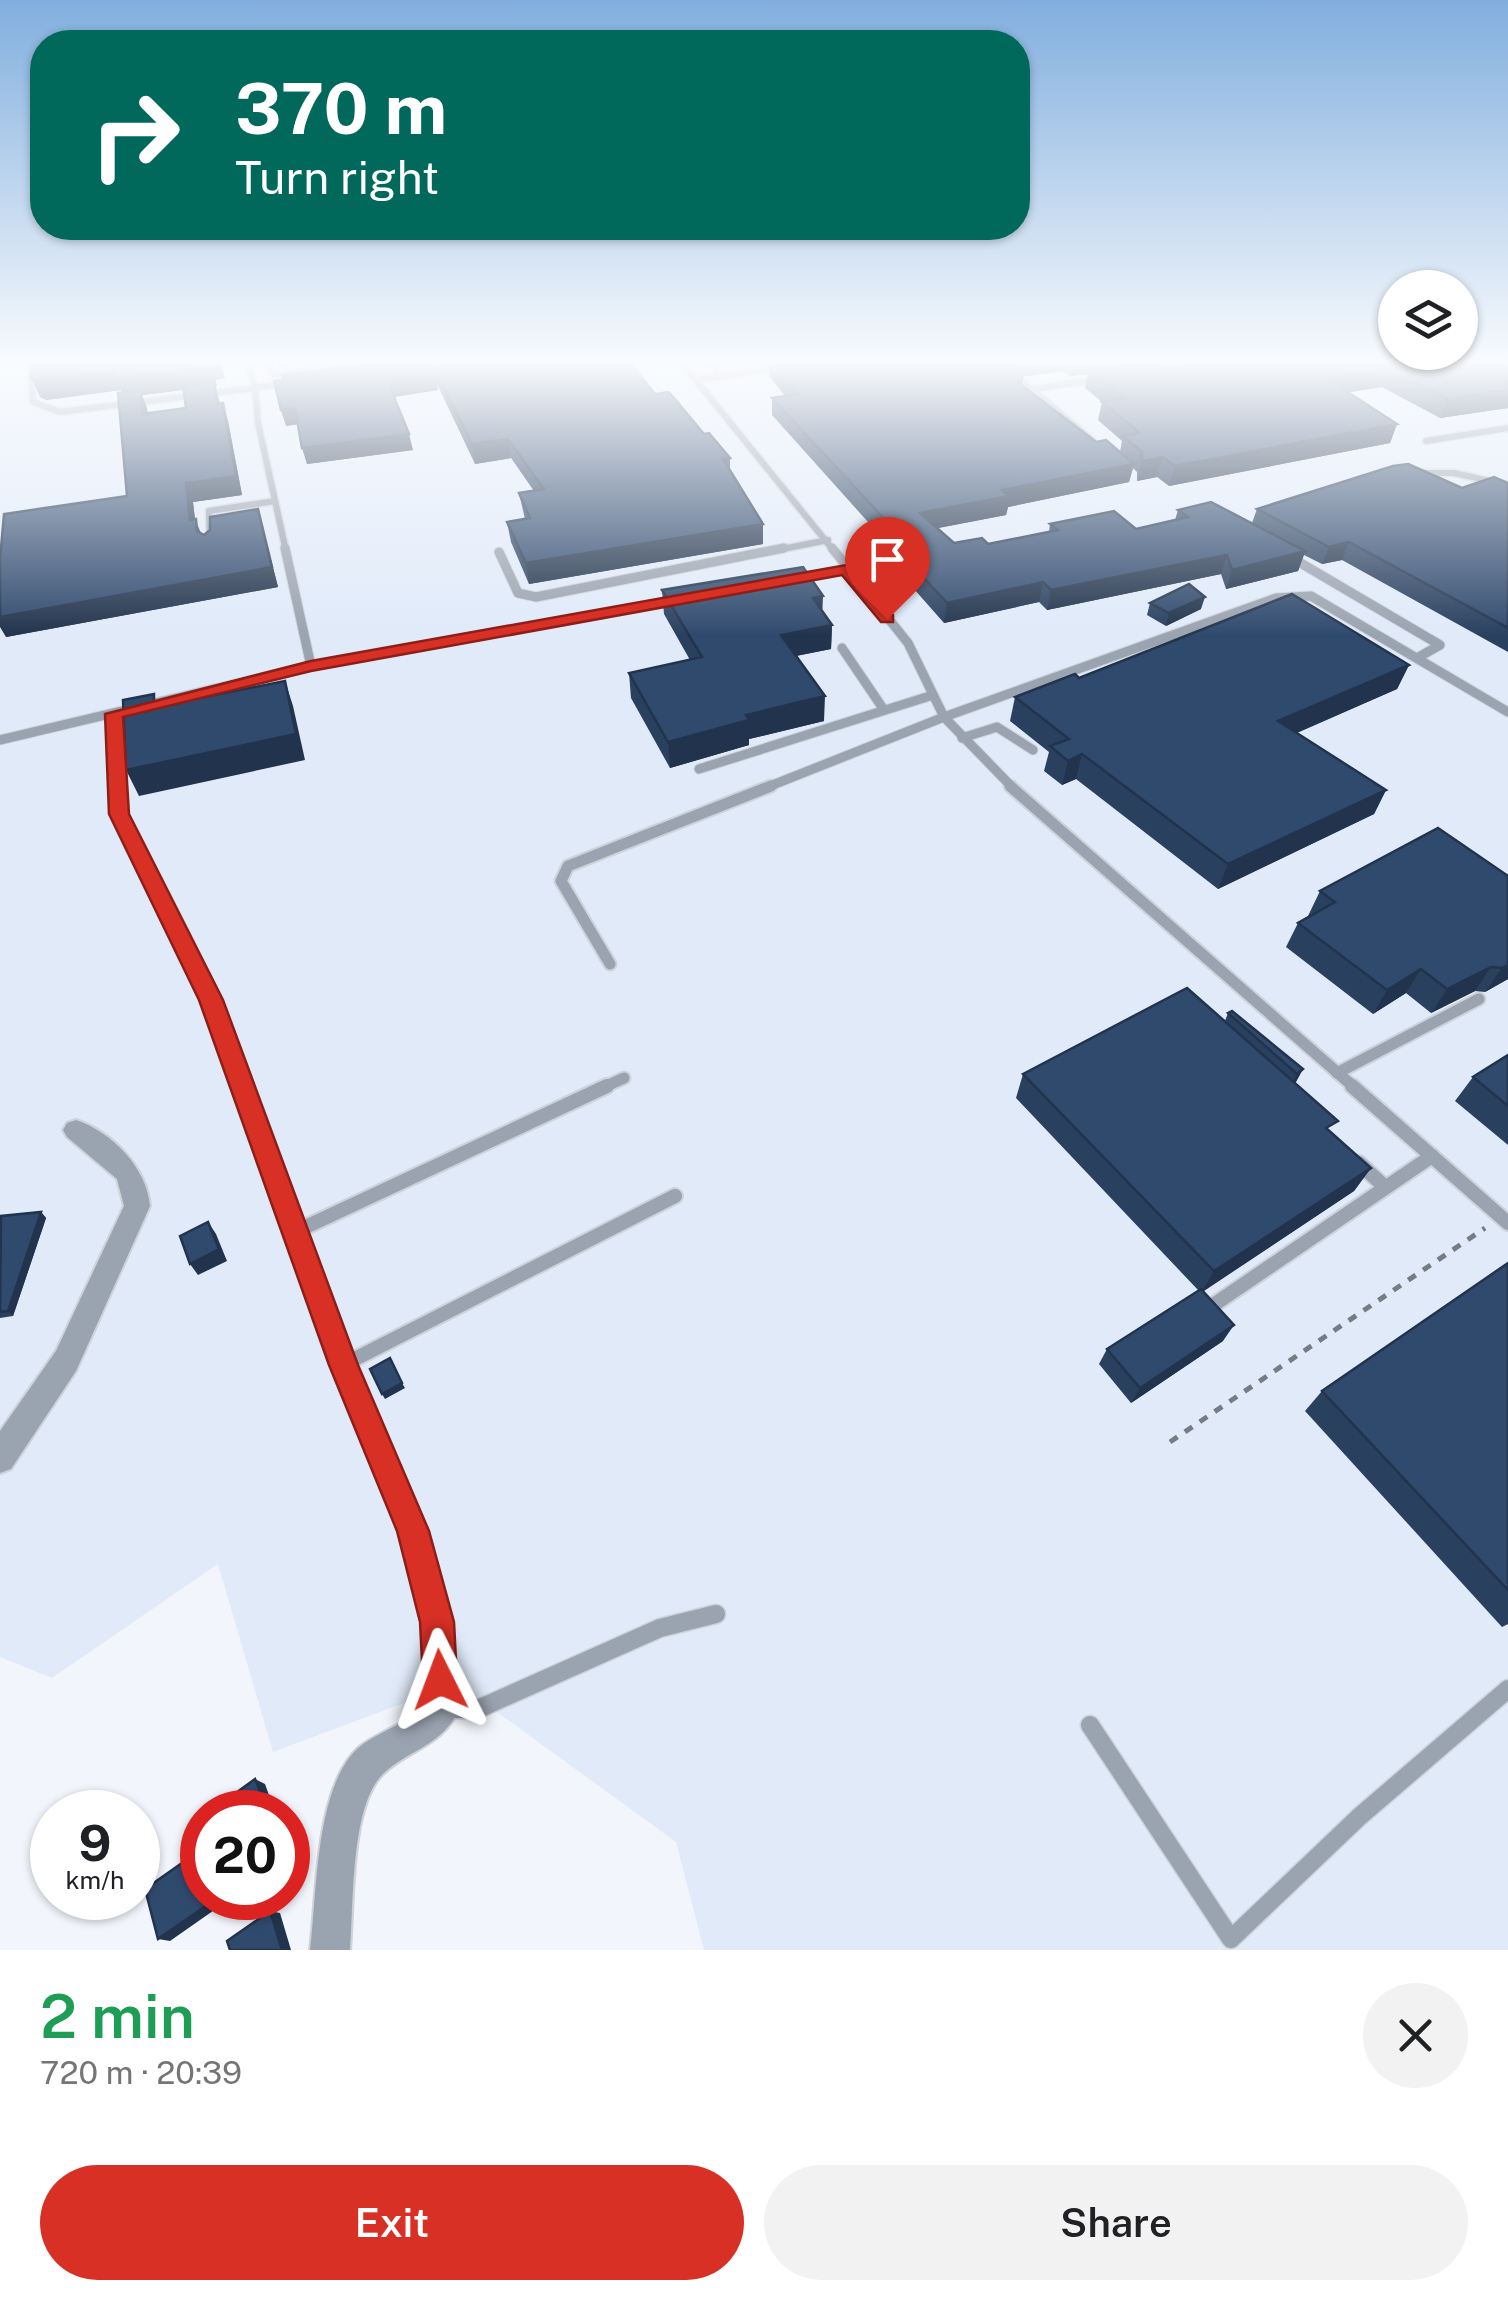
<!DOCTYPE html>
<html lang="en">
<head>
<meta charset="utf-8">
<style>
  body { margin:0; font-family:"Public Sans",sans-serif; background:#f2f2f2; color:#202124; height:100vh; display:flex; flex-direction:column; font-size:38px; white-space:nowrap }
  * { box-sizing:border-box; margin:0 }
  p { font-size:32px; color:#757577 }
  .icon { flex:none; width:55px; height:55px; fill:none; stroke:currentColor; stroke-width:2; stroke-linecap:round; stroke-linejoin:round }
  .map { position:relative; height:1950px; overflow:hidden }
  .details { display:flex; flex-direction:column; background:#fff; flex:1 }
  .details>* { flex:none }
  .top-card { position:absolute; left:30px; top:30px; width:1000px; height:210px; border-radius:40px; box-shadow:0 2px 8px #0004; background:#00695c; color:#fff; overflow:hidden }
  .fabs { position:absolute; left:1378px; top:270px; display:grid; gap:20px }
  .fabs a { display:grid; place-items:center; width:100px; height:100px; border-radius:50%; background:#fff; box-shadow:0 2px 8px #0004; font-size:50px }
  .speed { position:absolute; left:30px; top:1790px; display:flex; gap:20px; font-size:50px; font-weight:700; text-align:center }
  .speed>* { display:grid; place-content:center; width:130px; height:130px; border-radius:50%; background:#fff; box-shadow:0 2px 8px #0004; line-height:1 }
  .speed small { font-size:25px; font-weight:400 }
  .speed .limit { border:15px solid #d22; background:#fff; color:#111 }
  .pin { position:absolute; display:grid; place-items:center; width:85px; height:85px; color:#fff; margin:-102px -42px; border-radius:50% 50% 50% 0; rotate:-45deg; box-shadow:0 0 10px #0007 }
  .pin .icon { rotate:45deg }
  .me { position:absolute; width:110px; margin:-55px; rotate:357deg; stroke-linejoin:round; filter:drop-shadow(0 0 8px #0008) }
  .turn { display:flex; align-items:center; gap:35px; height:210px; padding:0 40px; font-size:45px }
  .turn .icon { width:130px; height:130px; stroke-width:2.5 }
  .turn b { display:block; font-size:70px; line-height:85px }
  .round { display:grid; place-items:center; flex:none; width:105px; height:105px; border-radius:52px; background:#f2f2f2 }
  .overview { display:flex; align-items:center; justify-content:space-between; height:170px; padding:0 40px }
  h1 { font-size:60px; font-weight:600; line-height:75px; color:#1e9e55 }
  .cta { display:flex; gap:20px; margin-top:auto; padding:20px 40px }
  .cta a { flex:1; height:115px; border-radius:60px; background:#d93025; color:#fff; font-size:40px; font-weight:600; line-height:115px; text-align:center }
  .cta a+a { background:#f2f2f2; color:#202124 }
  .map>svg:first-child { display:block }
  .built { fill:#e0eaf9 }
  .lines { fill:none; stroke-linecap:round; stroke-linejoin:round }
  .service-far4-casing { stroke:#ced2d9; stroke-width:9 }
  .service-far3-casing { stroke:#ced2d9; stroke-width:11 }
  .service-far2-casing { stroke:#ced2d9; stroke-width:15 }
  .service-far1-casing { stroke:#ced2d9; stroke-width:18 }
  .service-casing { stroke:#ced2d9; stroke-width:21 }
  .minor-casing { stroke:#ced2d9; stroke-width:4 }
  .path { stroke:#757c84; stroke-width:5; stroke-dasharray:9 9; stroke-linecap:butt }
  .service-far4 { stroke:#9aa3b0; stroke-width:6 }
  .service-far3 { stroke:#9aa3b0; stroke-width:9 }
  .service-far2 { stroke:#9aa3b0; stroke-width:11 }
  .service-far1 { stroke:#9aa3b0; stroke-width:14 }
  .service { stroke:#9aa3b0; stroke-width:18 }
  .minor { fill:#9aa3b0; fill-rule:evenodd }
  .wall { fill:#29405f; fill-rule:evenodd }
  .shaded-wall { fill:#22344d }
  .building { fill:#304a6e; stroke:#22344d; stroke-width:2.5 }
  .route { fill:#d93025; stroke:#8d1f18; stroke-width:2.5 }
</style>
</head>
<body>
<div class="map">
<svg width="1508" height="1950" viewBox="0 0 1508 1950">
  <rect width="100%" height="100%" fill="#f2f6fc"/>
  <path class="built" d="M 0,363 L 1508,363 L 1508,1950 L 704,1950 L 676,1842 L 457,1683 L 273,1752 L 218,1564 L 52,1678 L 0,1657 Z"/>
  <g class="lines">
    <g class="service-far4-casing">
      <g id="service-far4">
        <path d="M 30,363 L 33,402 L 60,412 L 255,388 L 248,363"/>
        <path d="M 269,363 L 273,375 L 352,363"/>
        <path d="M 682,363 L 834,551"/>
        <path d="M 709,363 L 721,376"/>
        <path d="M 1001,363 L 1093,441"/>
        <path d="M 696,380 L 811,363"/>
        <path d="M 1034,389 L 1099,379"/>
        <path d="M 1426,441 L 1508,428"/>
        <path d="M 1414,473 L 1454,473 L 1508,485"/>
        <path d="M 210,544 L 209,511 L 275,501"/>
        <path d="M 286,551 L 258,423 L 255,388 L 288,383"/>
        <path d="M 772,551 L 828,540"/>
      </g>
    </g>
    <g class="service-far3-casing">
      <g id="service-far3">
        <path d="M 285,548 L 311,666 L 674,601"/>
        <path d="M 832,548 L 908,643 L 944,717 L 1013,788"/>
        <path d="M 499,552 L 518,593 L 536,597 L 784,548"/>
        <path d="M 1287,555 L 1440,645 L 1417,658"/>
        <path d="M 796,579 L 846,570"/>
        <path d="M 842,648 L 884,710"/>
        <path d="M 114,714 L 118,788"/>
        <path d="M 962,738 L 997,727 L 1033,750"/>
        <path d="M 0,740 L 311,666"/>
        <path d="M 699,769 L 933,695"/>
        <path d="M 765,788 L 944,717 L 1276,598 L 1311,596 L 1508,712"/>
      </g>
    </g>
    <g class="service-far2-casing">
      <g id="service-far2">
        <path d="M 118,786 L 119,814 L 211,1000 L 243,1088"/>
        <path d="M 1010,786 L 1355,1088"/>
        <path d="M 610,964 L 561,881 L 568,866 L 771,786"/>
        <path d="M 1337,1073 L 1479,999"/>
        <path d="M 602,1088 L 624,1078"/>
      </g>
    </g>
    <g class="service-far1-casing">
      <g id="service-far1">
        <path d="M 242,1086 L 343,1365 L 387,1469"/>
        <path d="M 1352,1086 L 1508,1223"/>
        <path d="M 1359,1163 L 1385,1187"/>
        <path d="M 297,1231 L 607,1086"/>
        <path d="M 1209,1308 L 1432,1156"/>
        <path d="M 343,1365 L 675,1196"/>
      </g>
    </g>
    <g class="service-casing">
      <g id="service">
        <path d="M 386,1466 L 413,1531 L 437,1622 L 441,1709 L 478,1709 L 660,1628 L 716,1614"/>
        <path d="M 1090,1725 L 1231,1939 L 1359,1817 L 1508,1689"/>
      </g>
    </g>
    <g class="minor-casing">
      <g id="minor">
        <path d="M 76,1120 C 112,1132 147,1168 150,1206 L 76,1371 L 11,1469 L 0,1473 L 0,1431 L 56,1351 L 124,1206 L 117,1179 L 67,1137 L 63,1130 L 67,1123 Z"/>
        <path d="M 441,1691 L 453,1697 L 459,1709 C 443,1746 409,1749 383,1774 C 350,1806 354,1905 350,1950 L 310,1950 C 317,1894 315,1788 358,1748 C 372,1736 390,1730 405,1720 C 419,1711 426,1698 441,1691 Z"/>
      </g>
    </g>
    <path class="path" d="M 1170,1442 L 1485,1228"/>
    <use href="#service-far4" class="service-far4"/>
    <use href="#service-far3" class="service-far3"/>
    <use href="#service-far2" class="service-far2"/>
    <use href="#service-far1" class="service-far1"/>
    <use href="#service" class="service"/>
    <use href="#minor" class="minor"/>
  </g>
  <g class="wall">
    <path d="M 356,363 L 429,363 L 432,369 L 431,363 L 643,363 L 632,365 L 655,394 L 704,434 L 730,458 L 730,469 L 763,524 L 763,544 L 529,584 L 511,542 L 507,522 L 525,519 L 519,493 L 534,491 L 511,458 L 475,464 L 436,382 L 438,390 L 394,397 L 413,450 L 307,464 L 298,424 L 286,426 L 356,366 Z"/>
    <path d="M 743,363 L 1165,363 L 1167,366 L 1508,363 L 1508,408 L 1440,418 L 1382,387 L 1348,392 L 1397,424 L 1390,443 L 1169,486 L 1157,477 L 1137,481 L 1137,472 L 1133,468 L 1129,482 L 1008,507 L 1006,515 L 937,528 L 954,543 L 988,544 L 1049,532 L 1050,524 L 1136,529 L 1175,520 L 1178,510 L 1252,523 L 1257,509 L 1508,483 L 1508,652 L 1342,560 L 1322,564 L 1304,555 L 1298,571 L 1226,589 L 1221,574 L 1047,610 L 1039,602 L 944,623 L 876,546 L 877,532 L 772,415 L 772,398 L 785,396 L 769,376 L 769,363 L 746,366 ZM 1017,368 L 1027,376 L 1063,371 L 1070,376 L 1088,374 L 1085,388 L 1102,402 L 1098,420 L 1122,441 L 1120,452 L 1096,442 L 1022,386 L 1024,375 Z"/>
    <path d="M 31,378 L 225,378 L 215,380 L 217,386 L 215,386 L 220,403 L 228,421 L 242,495 L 193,502 L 195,519 L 201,533 L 204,535 L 258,509 L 278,587 L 6,637 L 127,496 L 121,390 L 46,400 L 40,397 ZM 183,390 L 186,408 L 148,413 L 142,395 Z"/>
    <path d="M 662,590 L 822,611 L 832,625 L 831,649 L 796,656 L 824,721 L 749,739 L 749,745 L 670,768 L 631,698 L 629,673 L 690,660 L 664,614 Z"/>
    <path d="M 1150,603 L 1201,609 L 1166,626 L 1147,615 Z"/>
    <path d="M 1409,665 L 1397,689 L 1297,733 L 1386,790 L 1374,814 L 1218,889 L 1076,779 L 1062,785 L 1044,771 L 1049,752 L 1010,721 L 1015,697 L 1079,678 Z"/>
    <path d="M 1438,828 L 1508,979 L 1485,992 L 1475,991 L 1431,1013 L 1406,993 L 1373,1014 L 1286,947 L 1298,923 L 1309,917 L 1308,916 L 1320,891 Z"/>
    <path d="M 1228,1013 L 1303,1069 L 1295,1083 L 1330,1132 L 1371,1168 L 1354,1191 L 1203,1291 L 1223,1341 L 1131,1403 L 1099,1364 L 1107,1349 L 1199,1291 L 1016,1098 L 1023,1074 L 1225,1021 Z"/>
    <path d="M 1508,1055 L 1508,1145 L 1455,1101 L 1473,1077 Z"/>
    <path d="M 41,1212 L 46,1218 L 13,1316 L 0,1318 L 0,1218 Z"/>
    <path d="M 1508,1263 L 1508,1624 L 1502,1627 L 1305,1411 L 1322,1391 Z"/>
  </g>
  <g class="shaded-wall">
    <path d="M 210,363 L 221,363 L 225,378 L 215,380 L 217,386 L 215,386 L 224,421 L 214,386 L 142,395 L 147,408 L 149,431 L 124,397 L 121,390 L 46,400 L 38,381 L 116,371 Z"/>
    <path d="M 278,363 L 308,363 L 279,367 Z"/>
    <path d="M 745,363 L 769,363 L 746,366 Z"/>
    <path d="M 1029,363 L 1065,363 L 1063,371 L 1027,376 Z"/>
    <path d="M 1073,363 L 1148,363 L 1089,370 L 1088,374 L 1070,376 Z"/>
    <path d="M 1389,369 L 1382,387 L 1320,397 L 1326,378 Z"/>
    <path d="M 435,375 L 438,390 L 392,397 L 388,382 Z"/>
    <path d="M 1024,375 L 1021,392 L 1011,377 Z"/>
    <path d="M 1508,390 L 1508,408 L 1440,418 L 1448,399 Z"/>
    <path d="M 223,403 L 228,421 L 242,495 L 193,502 L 197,539 L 190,520 L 186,483 Z"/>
    <path d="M 295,408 L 299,424 L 286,426 L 281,410 Z"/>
    <path d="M 1397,424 L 1390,443 L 1169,486 L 1175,466 Z"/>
    <path d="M 409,434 L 413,450 L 307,464 L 302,448 Z"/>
    <path d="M 508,439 L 511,458 L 475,464 L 472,444 Z"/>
    <path d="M 1163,457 L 1157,477 L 1137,481 L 1142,461 Z"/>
    <path d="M 1134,464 L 1129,482 L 1008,507 L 1006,515 L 918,532 L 920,513 L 1002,490 Z"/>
    <path d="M 258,509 L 278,587 L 6,637 L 0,627 L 0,617 L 272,567 Z"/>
    <path d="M 763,524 L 763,544 L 529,584 L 526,563 Z"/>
    <path d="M 1349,542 L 1342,560 L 1322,564 L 1329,547 Z"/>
    <path d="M 1305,551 L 1298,571 L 1226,589 L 1232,570 Z"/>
    <path d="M 1227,555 L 1221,574 L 1047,610 L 1051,590 Z"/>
    <path d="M 1043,582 L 1039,602 L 944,623 L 947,603 Z"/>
    <path d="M 823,596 L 822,620 L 813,598 Z"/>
    <path d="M 1205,597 L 1201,609 L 1166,626 L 1169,613 Z"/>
    <path d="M 832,625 L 831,649 L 780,659 L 781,635 Z"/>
    <path d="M 1409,665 L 1397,689 L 1268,745 L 1278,721 Z"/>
    <path d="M 285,681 L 293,706 L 305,760 L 139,796 L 126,770 Z"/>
    <path d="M 825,696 L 824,721 L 749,739 L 749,745 L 670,768 L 668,742 L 746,715 Z"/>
    <path d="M 1082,754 L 1076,779 L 1062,785 L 1068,761 Z"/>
    <path d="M 1386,790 L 1374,814 L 1218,889 L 1228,864 Z"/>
    <path d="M 1508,965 L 1508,979 L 1485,992 L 1502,968 Z"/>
    <path d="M 1491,967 L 1475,991 L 1431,1013 L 1447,989 Z"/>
    <path d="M 1421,969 L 1406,993 L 1373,1014 L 1387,990 Z"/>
    <path d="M 1303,1069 L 1296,1082 L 1290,1086 L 1297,1074 Z"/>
    <path d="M 1371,1168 L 1354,1191 L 1201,1293 L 1214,1271 Z"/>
    <path d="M 41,1212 L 46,1218 L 13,1316 L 8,1311 Z"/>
    <path d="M 208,1222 L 216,1234 L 227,1261 L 198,1275 L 190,1264 Z"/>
    <path d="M 1234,1325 L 1223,1341 L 1131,1403 L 1140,1388 Z"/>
    <path d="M 402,1383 L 405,1388 L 385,1399 L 382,1394 Z"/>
    <path d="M 255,1779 L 265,1784 L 275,1812 L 268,1812 Z"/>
    <path d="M 217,1898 L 230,1899 L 170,1941 L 158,1939 Z"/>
    <path d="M 270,1911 L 280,1913 L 291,1950 L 282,1950 Z"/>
  </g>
  <g class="building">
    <path d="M 31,363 L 210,363 L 211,367 L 117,378 L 116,371 L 38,381 L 31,378 Z"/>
    <path d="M 381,363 L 429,363 L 435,375 L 388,382 L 409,434 L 302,448 L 295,408 L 281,410 L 274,381 L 283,380 L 282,375 Z"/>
    <path d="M 432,363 L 630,363 L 655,394 L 669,392 L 704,434 L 709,433 L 730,458 L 723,459 L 763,524 L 526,563 L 507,522 L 530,518 L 519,493 L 544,489 L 508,439 L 472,444 Z"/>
    <path d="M 772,363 L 1012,363 L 1024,375 L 1011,377 L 1096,442 L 1106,440 L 1134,464 L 1002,490 L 1009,496 L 920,513 L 954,543 L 982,538 L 988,544 L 1058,530 L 1050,524 L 1114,511 L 1136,529 L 1188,517 L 1178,510 L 1211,502 L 1305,551 L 1232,570 L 1227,555 L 1051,590 L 1043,582 L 947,603 L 877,527 L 889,524 L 772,398 L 798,394 Z"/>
    <path d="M 1134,363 L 1165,363 L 1167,366 L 1200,363 L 1508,363 L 1508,390 L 1448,399 L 1389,369 L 1326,378 L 1397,424 L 1175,466 L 1163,457 L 1142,461 L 1142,452 L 1123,436 L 1140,433 L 1102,402 L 1125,398 L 1089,370 Z"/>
    <path d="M 214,382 L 218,404 L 223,403 L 236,476 L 186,483 L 190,520 L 196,519 L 197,531 L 204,535 L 210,530 L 210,517 L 258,509 L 272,567 L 0,617 L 0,560 L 4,514 L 127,496 L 118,393 L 141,391 L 142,414 L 186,408 L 183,386 Z"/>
    <path d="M 1408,464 L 1462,488 L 1494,477 L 1508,483 L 1508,628 L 1349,542 L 1329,547 L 1257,509 L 1393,466 Z"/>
    <path d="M 803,567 L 823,596 L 813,598 L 832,625 L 781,635 L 825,696 L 746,715 L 749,720 L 668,742 L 629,673 L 702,657 L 662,590 Z"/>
    <path d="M 1189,584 L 1205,597 L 1169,613 L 1150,603 Z"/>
    <path d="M 1292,594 L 1409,665 L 1278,721 L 1386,790 L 1228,864 L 1082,754 L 1068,761 L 1050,746 L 1069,739 L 1015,697 L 1075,674 L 1079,678 Z"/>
    <path d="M 285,681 L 296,734 L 126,770 L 123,700 L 154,694 L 154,707 Z"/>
    <path d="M 1438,828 L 1508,876 L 1508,965 L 1502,968 L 1491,967 L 1447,989 L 1421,969 L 1387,990 L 1298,923 L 1335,902 L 1320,891 Z"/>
    <path d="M 1187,988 L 1338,1121 L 1326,1128 L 1371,1168 L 1214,1271 L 1023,1074 Z"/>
    <path d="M 1232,1011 L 1303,1069 L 1297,1074 L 1228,1013 Z"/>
    <path d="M 1508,1055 L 1508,1106 L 1473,1077 Z"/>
    <path d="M 41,1212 L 8,1311 L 0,1312 L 1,1216 Z"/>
    <path d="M 208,1222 L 219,1249 L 190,1264 L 180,1236 Z"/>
    <path d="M 1508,1263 L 1508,1590 L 1322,1391 Z"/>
    <path d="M 1201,1289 L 1234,1325 L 1140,1388 L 1107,1349 Z"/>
    <path d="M 390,1358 L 402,1383 L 382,1394 L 370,1369 Z"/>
    <path d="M 255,1779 L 268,1812 L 220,1812 L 218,1806 Z"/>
    <path d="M 202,1849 L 202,1898 L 217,1898 L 158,1939 L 145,1889 Z"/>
    <path d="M 270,1911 L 282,1950 L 230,1950 L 227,1941 Z"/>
  </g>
  <linearGradient id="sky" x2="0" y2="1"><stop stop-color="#81aede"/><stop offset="0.57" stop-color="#f9fbfe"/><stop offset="1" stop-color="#f9fbfe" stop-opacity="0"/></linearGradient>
  <rect width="1508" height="636" fill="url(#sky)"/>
  <path class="route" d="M 846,565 L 893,615 L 893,622 L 881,622 L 842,575 L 311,671 L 123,717 L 129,814 L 223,1000 L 358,1365 L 429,1531 L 454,1622 L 457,1680 L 452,1692 L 440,1697 L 428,1692 L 423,1680 L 420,1622 L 397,1531 L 329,1365 L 199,1000 L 109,814 L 105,714 L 311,661 Z"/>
</svg>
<div class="fabs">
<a><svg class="icon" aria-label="layers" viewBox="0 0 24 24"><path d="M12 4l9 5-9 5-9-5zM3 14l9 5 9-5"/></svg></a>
</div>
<div class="speed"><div>9<small>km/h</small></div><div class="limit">20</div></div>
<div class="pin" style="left:887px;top:619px;background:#d93025"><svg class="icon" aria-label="arrive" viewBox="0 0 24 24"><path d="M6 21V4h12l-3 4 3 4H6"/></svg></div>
<svg class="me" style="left:440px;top:1680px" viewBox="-20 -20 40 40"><path d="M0-17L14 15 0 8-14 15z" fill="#d93025" stroke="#fff" stroke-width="4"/></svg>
<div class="top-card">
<div class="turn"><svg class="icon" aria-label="right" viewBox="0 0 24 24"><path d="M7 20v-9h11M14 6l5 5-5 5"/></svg><div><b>370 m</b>Turn right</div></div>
</div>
</div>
<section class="details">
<div class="overview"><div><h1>2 min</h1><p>720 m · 20:39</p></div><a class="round"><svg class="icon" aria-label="close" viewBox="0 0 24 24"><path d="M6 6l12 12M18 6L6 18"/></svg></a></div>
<div class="cta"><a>Exit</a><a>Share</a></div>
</section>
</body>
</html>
